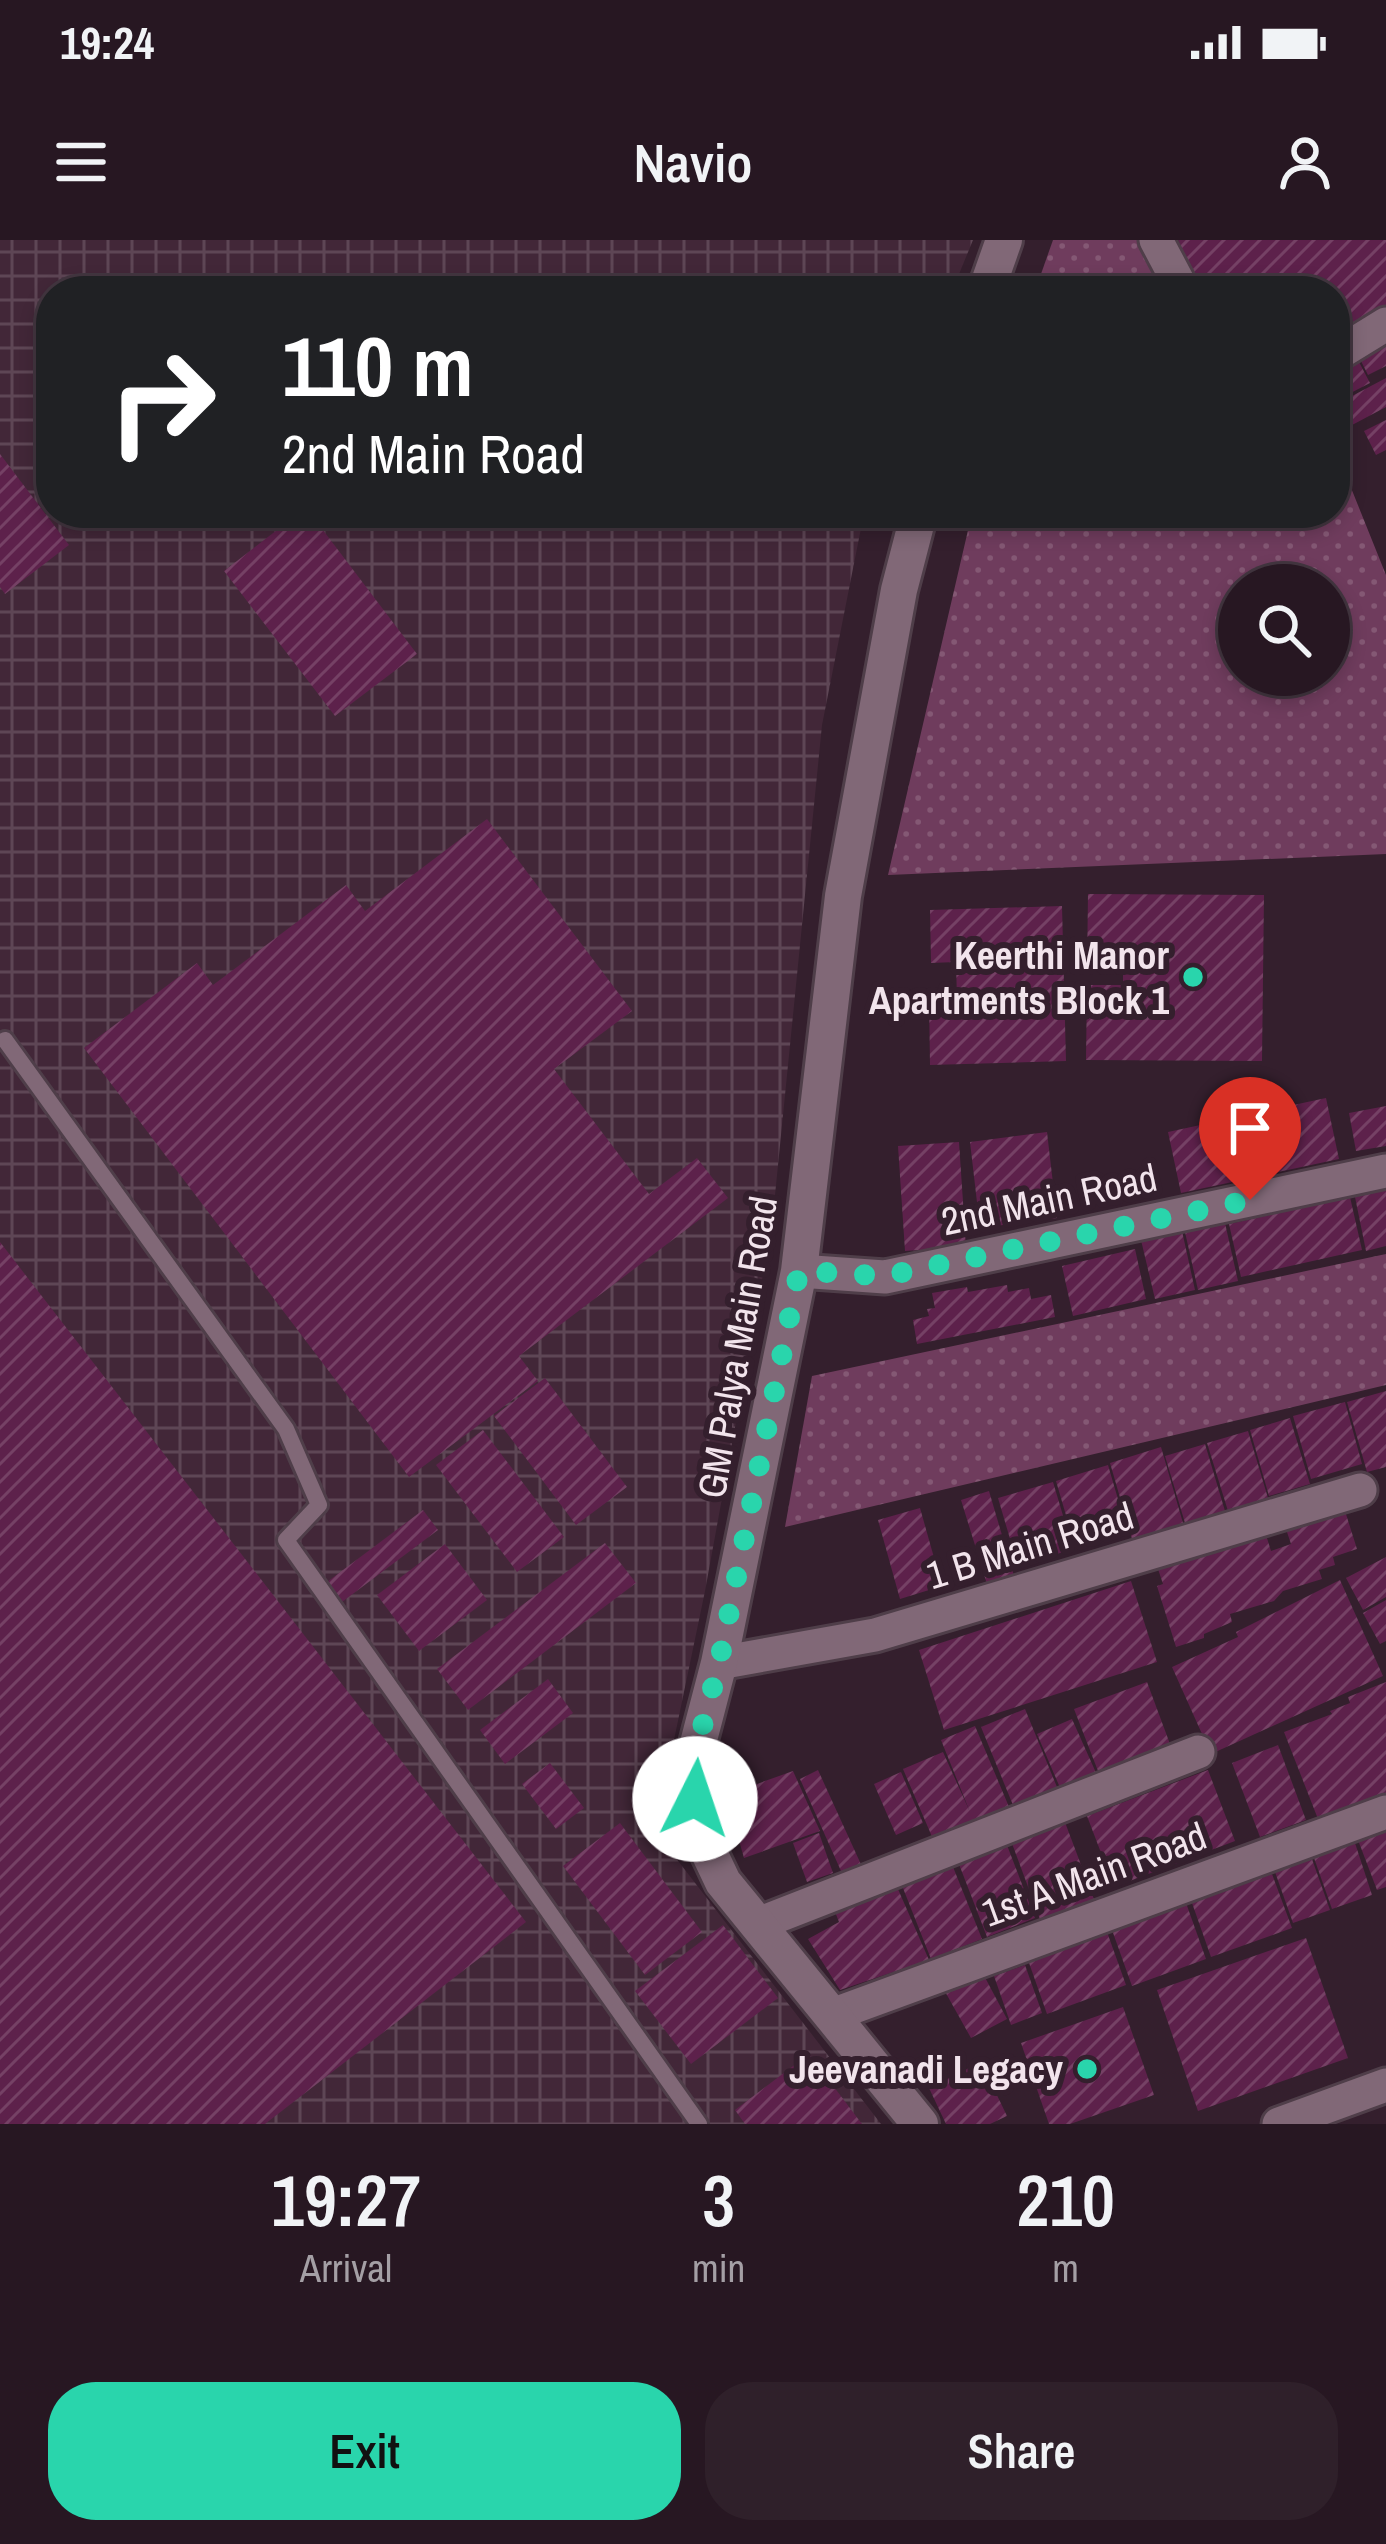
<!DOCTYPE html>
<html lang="en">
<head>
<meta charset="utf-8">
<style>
  body { margin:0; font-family:"Archivo Narrow",sans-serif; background:#2f202a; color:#f1f3f6; height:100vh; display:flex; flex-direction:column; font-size:45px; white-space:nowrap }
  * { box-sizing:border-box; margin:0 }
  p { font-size:39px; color:#a49fa5 }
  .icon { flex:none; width:66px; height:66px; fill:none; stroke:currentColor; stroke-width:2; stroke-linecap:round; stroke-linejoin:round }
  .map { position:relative; height:1884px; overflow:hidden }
  .side { display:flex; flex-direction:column; background:#271722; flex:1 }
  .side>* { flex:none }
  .guide { position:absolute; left:36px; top:36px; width:1314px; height:252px; border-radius:48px; box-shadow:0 6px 18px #0003,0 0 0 3px #433640; background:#202124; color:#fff; overflow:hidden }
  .controls { position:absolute; left:1218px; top:324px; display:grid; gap:24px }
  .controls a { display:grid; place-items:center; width:132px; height:132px; border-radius:50%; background:#271722; box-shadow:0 6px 18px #0003,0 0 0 3px #433640; font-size:60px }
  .pin { position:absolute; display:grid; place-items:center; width:102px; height:102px; color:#fff; margin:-123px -51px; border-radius:50% 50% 50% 0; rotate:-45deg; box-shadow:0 0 12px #0007 }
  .pin .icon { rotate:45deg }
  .me { position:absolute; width:132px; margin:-66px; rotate:4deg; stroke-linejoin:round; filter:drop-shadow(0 0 9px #0008) }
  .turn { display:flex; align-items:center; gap:42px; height:252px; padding:0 48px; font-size:54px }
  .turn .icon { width:156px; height:156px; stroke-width:2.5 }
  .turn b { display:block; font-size:84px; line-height:102px }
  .eta { display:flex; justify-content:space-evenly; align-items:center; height:204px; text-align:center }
  .eta b { font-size:72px; font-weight:600; line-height:84px }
  .button { display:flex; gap:24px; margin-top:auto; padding:24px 48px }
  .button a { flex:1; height:138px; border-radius:48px; background:#29d5ac; color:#111; font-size:48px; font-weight:600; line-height:138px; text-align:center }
  .button a+a { background:#2f202a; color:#f1f3f6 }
  .status { display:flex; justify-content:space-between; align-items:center; height:84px; padding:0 60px; background:#271722; direction:ltr }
  .status svg { height:33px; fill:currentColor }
  header { display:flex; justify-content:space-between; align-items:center; height:156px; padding:0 48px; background:#271722; font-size:54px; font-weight:600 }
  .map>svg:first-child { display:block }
  .industrial { fill:url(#industrial-grid) }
  .green { fill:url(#green-dots); fill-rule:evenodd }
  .building { fill:url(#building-hatch) }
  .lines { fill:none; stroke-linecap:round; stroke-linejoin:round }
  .lane-casing { stroke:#4f3e49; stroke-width:22 }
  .street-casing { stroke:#4f3e49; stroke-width:39 }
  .secondary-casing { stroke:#4f3e49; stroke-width:42 }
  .lane { stroke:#816877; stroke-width:16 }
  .street { stroke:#816877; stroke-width:33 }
  .secondary { stroke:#816877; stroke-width:36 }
  .route { stroke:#29d5ac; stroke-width:21; stroke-dasharray:0 37.8 }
  .poi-dot { fill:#29d5ac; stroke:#341f2d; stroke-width:4.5 }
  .labels { text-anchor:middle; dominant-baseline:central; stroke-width:12; stroke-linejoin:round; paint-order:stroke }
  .poi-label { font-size:39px; font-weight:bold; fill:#f2e4ec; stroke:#341f2d; text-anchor:end }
  .street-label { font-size:39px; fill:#f2e4ec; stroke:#341f2d }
</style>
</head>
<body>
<div class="status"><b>19:24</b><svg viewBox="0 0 49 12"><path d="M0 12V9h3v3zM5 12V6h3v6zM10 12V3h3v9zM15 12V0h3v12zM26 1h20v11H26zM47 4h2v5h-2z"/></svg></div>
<header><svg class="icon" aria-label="menu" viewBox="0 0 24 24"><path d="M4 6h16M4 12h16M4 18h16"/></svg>Navio<svg class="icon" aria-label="person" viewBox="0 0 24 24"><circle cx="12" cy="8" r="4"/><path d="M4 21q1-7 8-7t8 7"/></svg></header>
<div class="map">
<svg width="1386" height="1884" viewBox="0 0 1386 1884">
  <defs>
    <pattern id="industrial-grid" width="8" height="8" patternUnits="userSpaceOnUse" patternTransform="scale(3)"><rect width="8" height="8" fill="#422738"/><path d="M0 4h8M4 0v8" fill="none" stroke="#5e4655"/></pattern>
    <pattern id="green-dots" width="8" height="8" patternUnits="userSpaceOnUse" patternTransform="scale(3)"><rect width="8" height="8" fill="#6f3c5d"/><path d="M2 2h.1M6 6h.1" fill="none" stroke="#845874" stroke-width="1.8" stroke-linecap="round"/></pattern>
    <pattern id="building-hatch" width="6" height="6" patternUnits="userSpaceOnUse" patternTransform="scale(3)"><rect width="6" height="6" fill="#5d214b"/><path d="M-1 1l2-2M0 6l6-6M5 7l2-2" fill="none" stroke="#754165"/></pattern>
  </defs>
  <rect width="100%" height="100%" fill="#341f2d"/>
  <path class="industrial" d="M 0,0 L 973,0 L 952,51 L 51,51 L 51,273 L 864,273 L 822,485 L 772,985 L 705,1351 L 655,1591 L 881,1884 L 0,1884 Z"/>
  <g class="green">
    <path d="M 1053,0 L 1137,0 L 1170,51 L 1035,51 Z"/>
    <path d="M 1335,208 L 1386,335 L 1386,614 L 888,635 L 972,273 L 1335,273 ZM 1329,345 L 1329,435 L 1239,435 L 1239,345 Z"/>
    <path d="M 1386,1014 L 1386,1145 L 785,1287 L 812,1136 Z"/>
  </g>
  <g class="building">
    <path d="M 1178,0 L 1386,0 L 1386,74 L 1335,98 L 1335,51 L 1196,51 L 1178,12 L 1182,9 Z"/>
    <path d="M 1386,106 L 1386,126 L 1368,135 L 1360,119 Z"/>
    <path d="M 1359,122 L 1370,143 L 1335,161 L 1335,134 Z"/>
    <path d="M 1386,138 L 1386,167 L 1337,193 L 1335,165 Z"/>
    <path d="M 1386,180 L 1386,210 L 1376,215 L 1364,191 Z"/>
    <path d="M 0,214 L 69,305 L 5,354 L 0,347 Z"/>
    <path d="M 299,273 L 310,273 L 417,414 L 335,476 L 224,331 Z"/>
    <path d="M 487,579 L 632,771 L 554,829 L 649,954 L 697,918 L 728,958 L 519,1116 L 538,1141 L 409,1237 L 84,808 L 197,723 L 213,745 L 346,645 L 365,671 Z"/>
    <path d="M 1088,654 L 1264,655 L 1262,821 L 1086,820 L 1087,745 L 1123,745 L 1123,729 L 1087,729 Z"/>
    <path d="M 1062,666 L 1066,821 L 930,825 L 929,760 L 957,760 L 956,722 L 931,723 L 930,670 Z"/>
    <path d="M 1326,858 L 1339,919 L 1181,953 L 1168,892 Z"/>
    <path d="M 1386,866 L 1386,906 L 1356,911 L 1349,873 Z"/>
    <path d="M 1047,892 L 1057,978 L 980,988 L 970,902 Z"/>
    <path d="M 959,902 L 966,1007 L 905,1011 L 898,906 Z"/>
    <path d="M 1386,950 L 1386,1006 L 1366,1011 L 1355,957 Z"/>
    <path d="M 1350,957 L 1362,1010 L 1241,1037 L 1229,984 Z"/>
    <path d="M 1225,983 L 1238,1041 L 1198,1050 L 1185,992 Z"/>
    <path d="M 1182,991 L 1195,1050 L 1155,1059 L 1141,1000 Z"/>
    <path d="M 0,1002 L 526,1682 L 265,1884 L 0,1884 Z"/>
    <path d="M 1135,1009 L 1146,1059 L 1073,1076 L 1062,1026 Z"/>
    <path d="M 1007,1045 L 1008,1052 L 1029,1048 L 1031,1059 L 1051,1055 L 1055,1077 L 917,1104 L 913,1080 L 929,1076 L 927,1069 L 935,1068 L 932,1053 L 967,1047 L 968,1052 Z"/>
    <path d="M 545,1138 L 627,1247 L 576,1285 L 494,1176 Z"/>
    <path d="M 1386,1151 L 1386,1227 L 1367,1232 L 1347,1162 Z"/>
    <path d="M 1345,1162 L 1362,1224 L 1311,1239 L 1293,1176 Z"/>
    <path d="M 1290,1178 L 1310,1244 L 1269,1256 L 1250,1190 Z"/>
    <path d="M 483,1190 L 564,1297 L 517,1332 L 436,1225 Z"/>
    <path d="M 1248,1191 L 1268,1258 L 1228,1271 L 1207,1203 Z"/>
    <path d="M 1205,1204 L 1225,1271 L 1185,1283 L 1165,1216 Z"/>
    <path d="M 1161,1207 L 1183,1283 L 1132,1299 L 1110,1223 Z"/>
    <path d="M 1108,1225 L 1127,1290 L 1075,1306 L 1056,1241 Z"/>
    <path d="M 1053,1242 L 1073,1309 L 1018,1326 L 998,1258 Z"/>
    <path d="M 989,1251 L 1014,1336 L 987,1344 L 961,1260 Z"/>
    <path d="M 920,1268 L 942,1346 L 900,1359 L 878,1280 Z"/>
    <path d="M 423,1270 L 438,1290 L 342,1362 L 327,1342 Z"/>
    <path d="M 1345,1271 L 1357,1309 L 1333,1317 L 1335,1325 L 1319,1330 L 1322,1339 L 1283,1351 L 1274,1361 L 1230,1374 L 1232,1382 L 1204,1394 L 1204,1398 L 1176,1407 L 1157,1346 L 1163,1344 L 1158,1329 L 1266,1295 L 1271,1311 L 1291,1304 L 1286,1289 Z"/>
    <path d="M 605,1303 L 636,1343 L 468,1470 L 437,1429 Z"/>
    <path d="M 445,1304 L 487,1360 L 419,1411 L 377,1355 Z"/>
    <path d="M 1386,1317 L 1386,1357 L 1363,1370 L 1346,1338 Z"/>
    <path d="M 1340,1340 L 1383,1436 L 1211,1514 L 1172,1427 L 1238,1397 L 1236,1392 Z"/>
    <path d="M 1131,1341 L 1157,1422 L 944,1490 L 919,1410 Z"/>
    <path d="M 1386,1360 L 1386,1401 L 1380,1404 L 1363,1373 Z"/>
    <path d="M 548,1439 L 573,1473 L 505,1524 L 480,1490 Z"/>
    <path d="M 1147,1442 L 1170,1504 L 1098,1531 L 1074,1469 Z"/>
    <path d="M 1386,1442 L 1386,1553 L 1318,1579 L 1284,1492 L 1332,1474 L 1330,1471 L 1350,1463 L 1348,1457 Z"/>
    <path d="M 1025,1469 L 1059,1552 L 1015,1570 L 981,1487 Z"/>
    <path d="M 1072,1479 L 1097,1535 L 1061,1550 L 1037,1494 Z"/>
    <path d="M 975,1486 L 1012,1574 L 936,1606 L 903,1529 L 943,1512 L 970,1572 L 941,1500 Z"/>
    <path d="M 1278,1505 L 1306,1580 L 1260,1597 L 1232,1523 Z"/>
    <path d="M 550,1523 L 584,1568 L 556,1589 L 522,1544 Z"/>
    <path d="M 818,1530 L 864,1631 L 845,1640 L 800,1539 Z"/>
    <path d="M 1208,1530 L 1235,1601 L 1114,1647 L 1087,1576 Z"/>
    <path d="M 793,1531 L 820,1591 L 744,1618 L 726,1555 Z"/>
    <path d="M 901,1532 L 923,1583 L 896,1595 L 874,1544 Z"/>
    <path d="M 1063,1577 L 1095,1662 L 1041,1682 L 1010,1598 Z"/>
    <path d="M 620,1583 L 702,1692 L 645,1735 L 563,1626 Z"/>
    <path d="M 1386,1590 L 1386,1647 L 1377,1650 L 1358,1600 Z"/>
    <path d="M 819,1593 L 833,1633 L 807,1642 L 793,1603 Z"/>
    <path d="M 1005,1600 L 1035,1678 L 987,1697 L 957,1619 Z"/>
    <path d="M 1355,1603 L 1372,1655 L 1332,1669 L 1314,1618 Z"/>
    <path d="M 949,1617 L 982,1699 L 931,1719 L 899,1638 Z"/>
    <path d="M 1312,1619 L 1330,1670 L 1293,1683 L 1275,1632 Z"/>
    <path d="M 1272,1634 L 1292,1688 L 1211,1717 L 1192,1663 Z"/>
    <path d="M 894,1640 L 929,1720 L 840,1750 L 808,1699 L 839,1682 L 832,1664 Z"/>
    <path d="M 1186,1663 L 1206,1719 L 1132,1746 L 1112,1690 Z"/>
    <path d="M 723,1685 L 778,1758 L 691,1824 L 635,1751 Z"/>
    <path d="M 1107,1692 L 1126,1745 L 1047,1774 L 1028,1720 Z"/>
    <path d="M 1306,1698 L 1348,1818 L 1198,1871 L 1157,1750 Z"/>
    <path d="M 1025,1725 L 1042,1773 L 1011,1785 L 994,1736 Z"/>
    <path d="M 980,1728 L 1007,1779 L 971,1798 L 943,1748 Z"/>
    <path d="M 1123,1767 L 1154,1855 L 1070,1884 L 1049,1884 L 1021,1803 Z"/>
    <path d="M 809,1814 L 862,1884 L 745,1884 L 735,1870 Z"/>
    <path d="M 981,1822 L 1007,1876 L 990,1884 L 946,1884 L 929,1848 Z"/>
  </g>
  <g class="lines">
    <g class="lane-casing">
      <path id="lane" d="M 5,800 L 286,1189 L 319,1265 L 286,1300 L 699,1884"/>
    </g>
    <g class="street-casing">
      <g id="street">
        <path d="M 1156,0 L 1183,51"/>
        <path d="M 1335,111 L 1344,110 L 1386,84"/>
        <path d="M 799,1031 L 885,1037 L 1386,931"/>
        <path d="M 719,1423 L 875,1395 L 1360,1250"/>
        <path d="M 758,1684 L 1198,1512"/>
        <path d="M 832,1775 L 1386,1572"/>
        <path d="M 1279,1884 L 1386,1845"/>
      </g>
    </g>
    <g class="secondary-casing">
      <g id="secondary">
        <path d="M 986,51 L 1004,0"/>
        <path d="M 919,273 L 899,350 L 843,656 L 799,1031 L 719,1423 L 695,1515 L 695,1559 L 698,1580 L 704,1602 L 723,1642 L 920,1884"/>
      </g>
    </g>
    <use href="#lane" class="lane"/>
    <use href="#street" class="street"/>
    <use href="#secondary" class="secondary"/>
  </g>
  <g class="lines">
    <path class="route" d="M 695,1559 L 695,1515 L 719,1423 L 799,1031 L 885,1036 L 1250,960"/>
  </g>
  <g class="poi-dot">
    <circle cx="1193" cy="737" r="12"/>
    <circle cx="1087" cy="1829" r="12"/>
  </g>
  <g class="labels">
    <g class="poi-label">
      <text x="1169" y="715">Keerthi Manor<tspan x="1169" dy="45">Apartments Block 1</tspan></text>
      <text x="1063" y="1829">Jeevanadi Legacy</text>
    </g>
    <g class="street-label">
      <text transform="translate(1049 959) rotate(-12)">2nd Main Road</text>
      <text transform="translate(737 1107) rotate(-80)">GM Palya Main Road</text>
      <text transform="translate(1030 1305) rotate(-17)">1 B Main Road</text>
      <text transform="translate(1094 1634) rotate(-20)">1st A Main Road</text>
    </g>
  </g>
</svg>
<div class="controls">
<a><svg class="icon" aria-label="search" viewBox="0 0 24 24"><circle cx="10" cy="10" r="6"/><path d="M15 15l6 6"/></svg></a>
</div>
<div class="pin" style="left:1250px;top:960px;background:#d93025"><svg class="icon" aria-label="arrive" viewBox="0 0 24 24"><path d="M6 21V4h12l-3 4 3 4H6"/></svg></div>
<svg class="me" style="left:695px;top:1559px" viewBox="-20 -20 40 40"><circle r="19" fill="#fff"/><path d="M0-13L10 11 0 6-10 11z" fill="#29d5ac"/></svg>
<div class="guide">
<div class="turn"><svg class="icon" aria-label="right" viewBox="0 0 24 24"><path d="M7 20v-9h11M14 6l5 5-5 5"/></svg><div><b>110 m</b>2nd Main Road</div></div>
</div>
</div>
<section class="side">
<div class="eta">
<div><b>19:27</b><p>Arrival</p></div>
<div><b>3</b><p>min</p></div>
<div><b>210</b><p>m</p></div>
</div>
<div class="button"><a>Exit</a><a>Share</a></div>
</section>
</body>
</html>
